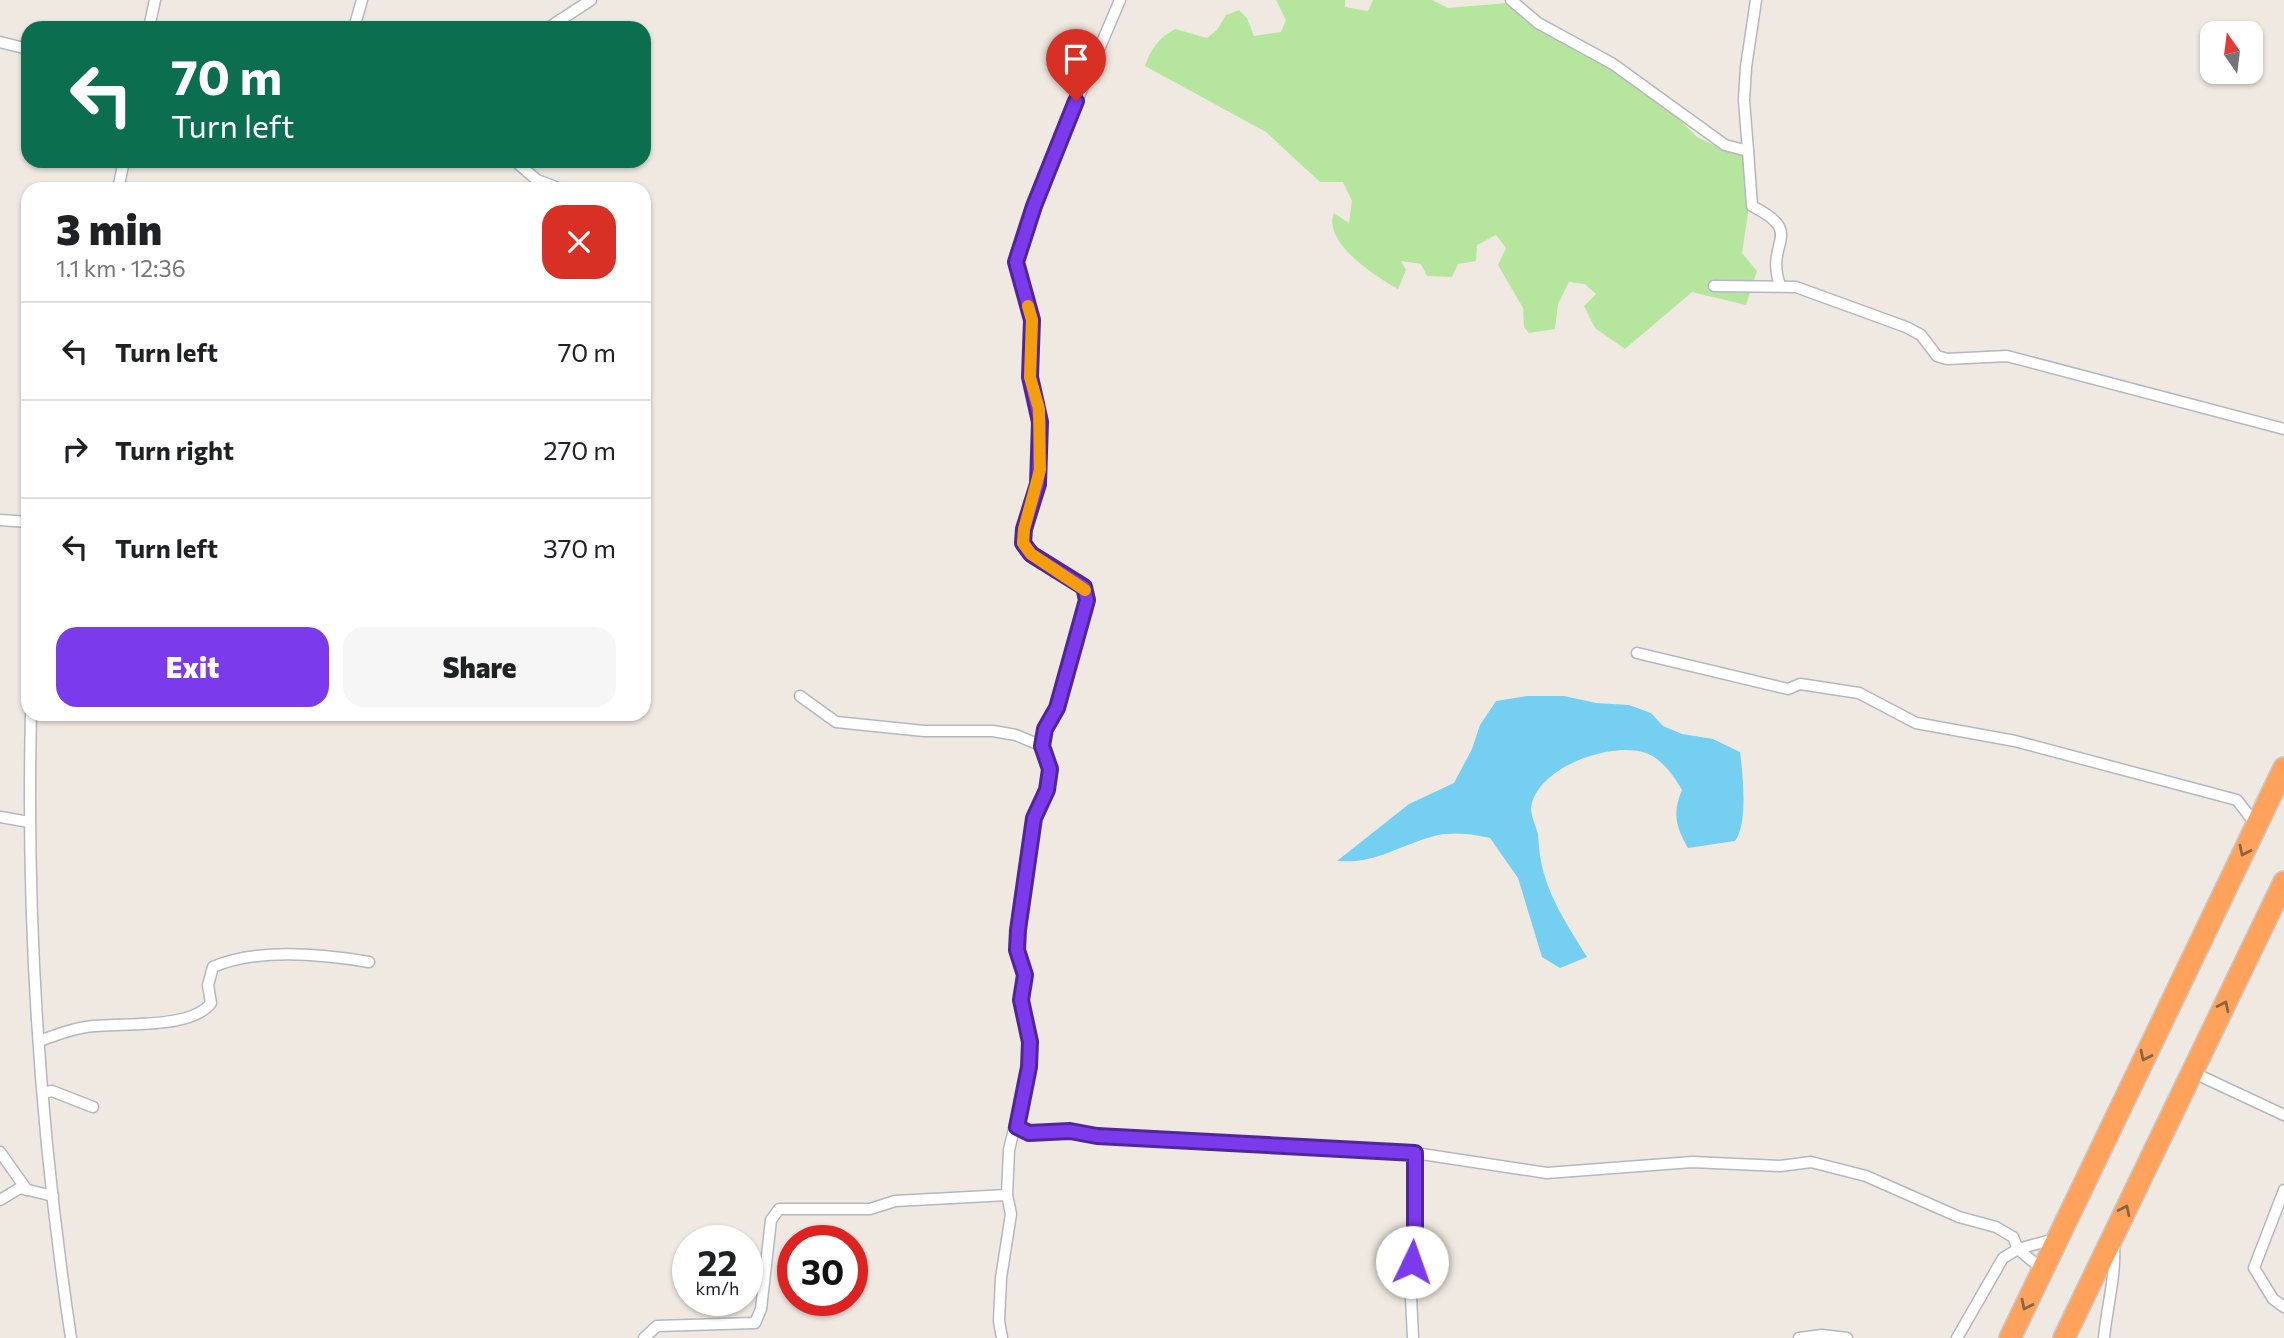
<!DOCTYPE html>
<html lang="en">
<head>
<meta charset="utf-8">
<style>
  body { margin:0; font-family:Commissioner,sans-serif; background:#f6f6f6; color:#202124; height:100vh; display:flex; flex-direction:column; font-size:26px; white-space:nowrap }
  * { box-sizing:border-box; margin:0 }
  p { font-size:23px; color:#757577 }
  .icon { flex:none; width:38px; height:38px; fill:none; stroke:currentColor; stroke-width:2; stroke-linecap:round; stroke-linejoin:round }
  .map { position:relative; flex:1; overflow:hidden }
  .panel { position:absolute; left:21px; top:182px; width:630px; height:539px; display:flex; flex-direction:column; background:#fff; border-radius:21px; box-shadow:0 2px 5px #0004 }
  .panel>* { flex:none }
  .banner { position:absolute; left:21px; top:21px; width:630px; height:147px; border-radius:21px; box-shadow:0 2px 5px #0004; background:#0b6e4f; color:#fff; overflow:hidden }
  .needle { width:46px; rotate:346deg }
  .buttons { position:absolute; left:2200px; top:21px; display:grid; gap:14px }
  .buttons a { display:grid; place-items:center; width:63px; height:63px; border-radius:14px; background:#fff; box-shadow:0 2px 5px #0004; font-size:35px }
  .speed { position:absolute; left:672px; top:1225px; display:flex; gap:14px; font-size:35px; font-weight:700; text-align:center }
  .speed>* { display:grid; place-content:center; width:91px; height:91px; border-radius:50%; background:#fff; box-shadow:0 2px 5px #0004; line-height:1 }
  .speed small { font-size:18px; font-weight:400 }
  .speed .limit { border:10px solid #d22; background:#fff; color:#111 }
  .pin { position:absolute; display:grid; place-items:center; width:60px; height:60px; color:#fff; margin:-72px -30px; border-radius:50% 50% 50% 0; rotate:-45deg; box-shadow:0 0 7px #0007 }
  .pin .icon { rotate:45deg }
  .me { position:absolute; width:77px; margin:-38px; rotate:3deg; stroke-linejoin:round; filter:drop-shadow(0 0 5px #0008) }
  .turn { display:flex; align-items:center; gap:24px; height:147px; padding:0 35px; font-size:32px }
  .turn .icon { width:91px; height:91px; stroke-width:2.5 }
  .turn b { display:block; font-size:49px; line-height:60px }
  .round { display:grid; place-items:center; flex:none; width:74px; height:74px; border-radius:21px; background:#f6f6f6 }
  .summary { display:flex; align-items:center; justify-content:space-between; height:119px; padding:0 35px }
  h1 { font-size:42px; font-weight:800; line-height:52px }
  .primary-button { display:flex; gap:14px; margin-top:auto; padding:14px 35px }
  .primary-button a { flex:1; height:80px; border-radius:21px; background:#7c3aed; color:#fff; font-size:28px; font-weight:800; line-height:80px; text-align:center }
  .primary-button a+a { background:#f6f6f6; color:#202124 }
  ul { padding:0; list-style:none }
  li { display:flex; align-items:center; gap:21px; height:98px; padding:0 35px; border-top:2px solid #e0e0e0 }
  li div { flex:1 }
  li b { display:block; font-size:26px }
  li em { font-style:normal }
  .map>svg:first-child { display:block }
  .green { fill:#b6e59e }
  .water { fill:#75cff0 }
  .lines { fill:none; stroke-linecap:round; stroke-linejoin:round }
  .minor-casing { stroke:#b4b7c1; stroke-width:13 }
  .motorway-casing { stroke:#c9c9c9; stroke-width:24 }
  .minor { stroke:#fff; stroke-width:10 }
  .motorway { stroke:#ffa35c; stroke-width:21 }
  .oneway { stroke:#8c6343 }
  .route-casing { stroke:#51269a; stroke-width:18 }
  .route { stroke:#7c3aed; stroke-width:12 }
  .slow { stroke:#f59e0b; stroke-width:12 }
</style>
</head>
<body>
<div class="map">
<svg width="2284" height="1338" viewBox="0 0 2284 1338">
  <rect width="100%" height="100%" fill="#efe9e1"/>
  <path class="green" d="M 1276,0 L 1345,0 L 1345,7 L 1368,11 L 1373,0 L 1432,0 L 1448,8 L 1507,3 L 1555,39 L 1588,52 L 1672,112 L 1697,137 L 1722,149 L 1744,153 L 1750,200 L 1742,253 L 1757,271 L 1746,305 L 1692,292 L 1625,349 L 1595,328 L 1584,306 L 1596,294 L 1585,284 L 1569,282 L 1558,304 L 1555,329 L 1529,333 L 1524,327 L 1523,308 L 1498,265 L 1506,248 L 1496,235 L 1477,245 L 1476,261 L 1458,264 L 1452,277 L 1427,276 L 1421,264 L 1401,261 L 1406,270 L 1398,289 C 1376,277 1322,242 1334,213 L 1349,223 L 1352,201 L 1343,182 L 1320,182 L 1266,132 L 1145,66 C 1151,48 1159,38 1175,29 L 1207,38 L 1217,30 L 1226,15 L 1239,10 L 1247,18 L 1254,36 L 1281,32 L 1286,20 Z"/>
  <path class="water" d="M 1527,696 L 1564,696 L 1596,703 L 1629,705 L 1651,713 L 1663,726 L 1682,734 L 1713,739 L 1740,752 C 1743,775 1748,824 1735,841 L 1688,848 C 1676,827 1672,813 1682,790 C 1674,776 1662,759 1646,753 C 1612,741 1536,767 1531,808 C 1531,816 1536,827 1538,834 C 1539,843 1539,852 1541,861 C 1547,895 1569,928 1587,957 L 1560,968 L 1542,957 L 1518,878 L 1490,838 C 1470,834 1451,831 1431,837 C 1395,847 1376,864 1337,861 L 1409,804 L 1454,783 L 1472,749 L 1480,725 L 1496,701 Z"/>
  <g class="lines">
    <g class="minor-casing">
      <g id="minor">
        <path d="M 1511,0 L 1538,23 L 1613,64 L 1725,145 L 1748,151 L 1752,206 C 1807,234 1764,241 1780,285"/>
        <path d="M 149,28 L 155,0"/>
        <path d="M 354,28 L 362,0"/>
        <path d="M 548,28 L 591,0"/>
        <path d="M 0,42 L 28,49"/>
        <path d="M 1748,151 L 1744,100 L 1746,67 L 1756,0"/>
        <path d="M 515,161 L 537,180 L 561,189"/>
        <path d="M 118,189 L 124,161"/>
        <path d="M 1714,286 L 1796,287 L 1906,327 L 1921,335 L 1937,356 L 1947,359 L 2007,356 L 2284,429"/>
        <path d="M 0,520 L 28,522"/>
        <path d="M 1637,653 L 1788,689 L 1800,684 L 1859,693 L 1916,723 L 2015,741 L 2237,800 L 2256,825"/>
        <path d="M 800,696 L 836,722 L 924,731 L 993,731 L 1016,735 L 1042,746"/>
        <path d="M 31,714 C 26,922 40,1132 71,1338"/>
        <path d="M 0,817 L 29,822"/>
        <path d="M 39,1041 C 54,1036 70,1029 86,1027 C 119,1022 191,1030 211,1003 L 208,985 L 213,967 C 257,948 322,954 369,962"/>
        <path d="M 2192,1072 L 2284,1115"/>
        <path d="M 43,1093 L 52,1091 L 93,1107"/>
        <path d="M 1017,1127 L 1029,1133 L 1070,1131 L 1097,1136 L 1415,1153 L 1415,1251 L 1410,1276 L 1413,1338"/>
        <path d="M 0,1152 L 27,1190"/>
        <path d="M 1415,1153 L 1547,1173 L 1692,1162 L 1780,1166 L 1811,1162 L 1866,1176 L 1959,1217 L 1996,1227 L 2013,1237 L 2018,1249 L 2043,1270"/>
        <path d="M 2284,1190 L 2254,1268 L 2273,1299 L 2284,1307"/>
        <path d="M 0,1200 L 20,1188 L 53,1196"/>
        <path d="M 644,1338 L 657,1326 L 755,1323 L 761,1309 L 771,1220 L 779,1209 L 870,1209 L 895,1201 L 1007,1195"/>
        <path d="M 1002,1338 L 999,1321 L 1001,1278 L 1011,1214 L 1007,1195 L 1009,1150 L 1029,1067 L 1030,1042 L 1021,1000 L 1025,975 L 1017,950 L 1018,930 L 1034,818 L 1047,790 L 1050,769 L 1042,746 L 1045,728 L 1057,708 L 1087,600 L 1084,587 L 1031,554 L 1023,543 L 1024,529 L 1038,484 L 1040,422 L 1030,377 L 1032,320 L 1016,262 L 1057,148 L 1120,0"/>
        <path d="M 1799,1338 L 1822,1335 L 1847,1338"/>
        <path d="M 1957,1338 L 2003,1258 L 2018,1249 L 2058,1238"/>
        <path d="M 2104,1338 C 2107,1306 2116,1276 2114,1244"/>
      </g>
    </g>
    <g class="motorway-casing">
      <g id="motorway">
        <path d="M 2010,1338 L 2284,768"/>
        <path d="M 2064,1338 L 2284,882"/>
      </g>
    </g>
    <use href="#minor" class="minor"/>
    <use href="#motorway" class="motorway"/>
  </g>
  <defs><path id="oneway-chevron" d="M-2-3.5L2.5 0L-2 3.5" fill="none" stroke-width="1.6" stroke-linecap="round" stroke-linejoin="round" transform="scale(1.75)"/></defs>
  <g class="oneway">
    <use href="#oneway-chevron" transform="translate(2244 851) rotate(116)"/>
    <use href="#oneway-chevron" transform="translate(2224 1006) rotate(-64)"/>
    <use href="#oneway-chevron" transform="translate(2145 1056) rotate(116)"/>
    <use href="#oneway-chevron" transform="translate(2125 1210) rotate(-64)"/>
    <use href="#oneway-chevron" transform="translate(2026 1305) rotate(116)"/>
  </g>
  <g class="lines">
    <g class="route-casing">
      <path id="route" d="M 1076,101 L 1034,206 L 1016,262 L 1032,320 L 1030,377 L 1040,422 L 1038,484 L 1024,529 L 1023,543 L 1031,554 L 1084,587 L 1087,600 L 1057,708 L 1045,729 L 1042,746 L 1050,769 L 1047,790 L 1034,818 L 1018,930 L 1017,950 L 1025,975 L 1021,1000 L 1030,1042 L 1029,1067 L 1017,1127 L 1029,1133 L 1070,1131 L 1097,1136 L 1415,1153 L 1415,1251 L 1412,1262"/>
    </g>
    <use href="#route" class="route"/>
    <path class="slow" d="M 1028,306 L 1032,320 L 1030,377 L 1039,409 L 1040,470 L 1024,529 L 1023,543 L 1031,554 L 1085,590"/>
  </g>
</svg>
<div class="buttons">
<a><svg class="needle" viewBox="-14 -14 28 28"><path d="M0-13l5 13h-10z" fill="#e53935"/><path d="M0 13l5-13h-10z" fill="#757577"/></svg></a>
</div>
<div class="speed"><div>22<small>km/h</small></div><div class="limit">30</div></div>
<div class="pin" style="left:1076px;top:101px;background:#d93025"><svg class="icon" aria-label="arrive" viewBox="0 0 24 24"><path d="M6 21V4h12l-3 4 3 4H6"/></svg></div>
<svg class="me" style="left:1412px;top:1262px" viewBox="-20 -20 40 40"><circle r="19" fill="#fff"/><path d="M0-13L10 11 0 6-10 11z" fill="#7c3aed"/></svg>
<div class="banner">
<div class="turn"><svg class="icon" aria-label="left" viewBox="0 0 24 24"><path d="M17 20v-9H6M10 6l-5 5 5 5"/></svg><div><b>70 m</b>Turn left</div></div>
</div>
<section class="panel">
<div class="summary"><div><h1>3 min</h1><p>1.1 km · 12:36</p></div><a class="round" style="background:#d93025;color:#fff"><svg class="icon" aria-label="close" viewBox="0 0 24 24"><path d="M6 6l12 12M18 6L6 18"/></svg></a></div>
<ul>
<li><svg class="icon" aria-label="left" viewBox="0 0 24 24"><path d="M17 20v-9H6M10 6l-5 5 5 5"/></svg><div><b>Turn left</b></div><em>70 m</em></li>
<li><svg class="icon" aria-label="right" viewBox="0 0 24 24"><path d="M7 20v-9h11M14 6l5 5-5 5"/></svg><div><b>Turn right</b></div><em>270 m</em></li>
<li><svg class="icon" aria-label="left" viewBox="0 0 24 24"><path d="M17 20v-9H6M10 6l-5 5 5 5"/></svg><div><b>Turn left</b></div><em>370 m</em></li>
</ul>
<div class="primary-button"><a>Exit</a><a>Share</a></div>
</section>
</div>
</body>
</html>
